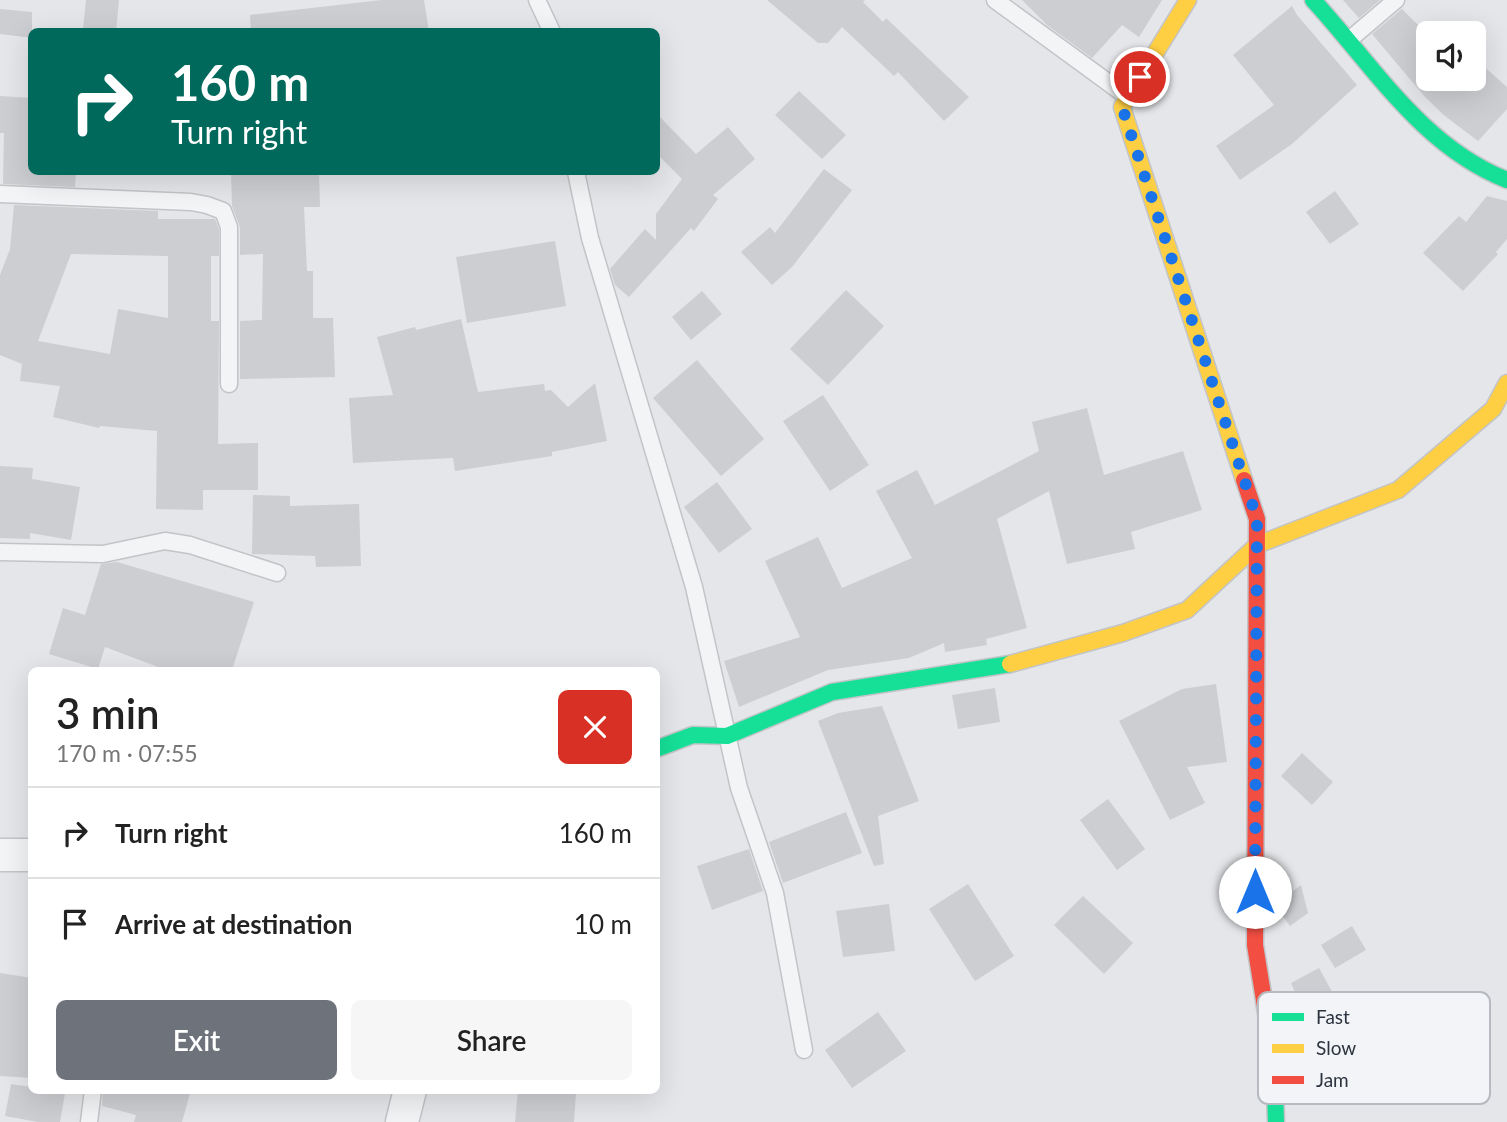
<!DOCTYPE html>
<html lang="en">
<head>
<meta charset="utf-8">
<style>
  body { margin:0; font-family:Lato,sans-serif; background:#f6f6f6; color:#222; height:100vh; display:flex; flex-direction:column; font-size:26px; white-space:nowrap }
  * { box-sizing:border-box; margin:0 }
  p { font-size:23px; color:#767676 }
  .icon { flex:none; width:38px; height:38px; fill:none; stroke:currentColor; stroke-width:2; stroke-linecap:round; stroke-linejoin:round }
  .map { position:relative; flex:1; overflow:hidden }
  .drawer { position:absolute; left:28px; top:667px; width:632px; height:427px; display:flex; flex-direction:column; background:#fff; border-radius:10px; box-shadow:0 7px 28px #0002 }
  .drawer>* { flex:none }
  .banner { position:absolute; left:28px; top:28px; width:632px; height:147px; border-radius:10px; box-shadow:0 7px 28px #0002; background:#00695c; color:#fff; overflow:hidden }
  .controls { position:absolute; left:1416px; top:21px; display:grid; gap:14px }
  .controls a { display:grid; place-items:center; width:70px; height:70px; border-radius:10px; background:#fff; box-shadow:0 7px 28px #0002; font-size:35px }
  .pin { position:absolute; display:grid; place-items:center; width:60px; height:60px; color:#fff; margin:-30px; border:4px solid #fff; border-radius:50%; box-shadow:0 2px 7px #0007 }
  .me { position:absolute; width:77px; margin:-38px; rotate:0deg; stroke-linejoin:round; filter:drop-shadow(0 0 5px #0008) }
  .turn { display:flex; align-items:center; gap:24px; height:147px; padding:0 28px; font-size:32px }
  .turn .icon { width:91px; height:91px; stroke-width:2.5 }
  .turn b { display:block; font-size:49px; line-height:60px }
  .round { display:grid; place-items:center; flex:none; width:74px; height:74px; border-radius:10px; background:#f6f6f6 }
  .summary { display:flex; align-items:center; justify-content:space-between; height:119px; padding:0 28px }
  h1 { font-size:42px; font-weight:600; line-height:52px }
  .cta { display:flex; gap:14px; margin-top:auto; padding:14px 28px }
  .cta a { flex:1; height:80px; border-radius:10px; background:#6d727b; color:#fff; font-size:28px; font-weight:600; line-height:80px; text-align:center }
  .cta a+a { background:#f6f6f6; color:#222 }
  ul { padding:0; list-style:none }
  li { display:flex; align-items:center; gap:21px; height:91px; padding:0 28px; border-top:2px solid #e0e0e0 }
  li div { flex:1 }
  li b { display:block; font-size:26px }
  li em { font-style:normal }
  .map>svg:first-child { display:block }
  .building { fill:#cdced1; fill-rule:evenodd }
  .lines { fill:none; stroke-linecap:round; stroke-linejoin:round }
  .lane-casing { stroke:#c3c4c7; stroke-width:19 }
  .street-casing { stroke:#c3c4c7; stroke-width:35 }
  .fast-casing { stroke:#c3c4c7; stroke-width:19 }
  .slow-casing { stroke:#c3c4c7; stroke-width:19 }
  .jam-casing { stroke:#c3c4c7; stroke-width:19 }
  .lane { stroke:#f3f4f5; stroke-width:16 }
  .street { stroke:#f3f4f5; stroke-width:32 }
  .fast { stroke:#16e098; stroke-width:16 }
  .slow { stroke:#ffcf43; stroke-width:16 }
  .jam { stroke:#f24e42; stroke-width:16 }
  .route { stroke:#1a73e8; stroke-width:12; stroke-dasharray:0 21.6 }
  .key { fill:#f2f4f7; stroke:#b7bac0; stroke-width:2 }
  .key-label { font-size:19px; fill:#2d3440 }
</style>
</head>
<body>
<div class="map">
<svg width="1507" height="1122" viewBox="0 0 1507 1122">
  <rect width="100%" height="100%" fill="#e4e6e9"/>
  <g class="building">
    <path d="M 86,0 L 119,0 L 116,32 L 83,29 Z"/>
    <path d="M 382,0 L 424,0 L 429,32 L 251,32 L 250,15 Z"/>
    <path d="M 767,0 L 865,0 L 863,2 L 883,22 L 886,18 L 969,97 L 944,121 L 898,72 L 894,76 L 842,27 L 828,43 L 818,43 Z"/>
    <path d="M 1022,0 L 1162,0 L 1139,37 L 1122,25 L 1092,58 L 1047,25 Z"/>
    <path d="M 1343,0 L 1380,0 L 1359,18 Z"/>
    <path d="M 1292,6 L 1297,15 L 1357,85 L 1292,144 L 1240,180 L 1216,146 L 1274,105 L 1233,55 Z"/>
    <path d="M 0,9 L 32,12 L 32,38 L 0,34 Z"/>
    <path d="M 1402,9 L 1428,35 L 1428,79 L 1474,79 L 1474,72 L 1481,64 L 1507,87 L 1507,109 L 1478,141 L 1445,116 L 1425,97 L 1372,34 Z"/>
    <path d="M 799,91 L 846,135 L 822,159 L 775,115 Z"/>
    <path d="M 0,96 L 32,98 L 32,172 L 76,172 L 75,187 L 3,184 L 4,133 L 0,133 Z"/>
    <path d="M 656,113 L 696,154 L 728,127 L 755,159 L 713,195 L 718,199 L 694,231 L 691,228 L 629,297 L 615,285 L 610,269 L 645,229 L 656,240 L 656,214 L 682,179 L 656,153 Z"/>
    <path d="M 824,169 L 852,190 L 792,267 L 772,285 L 741,252 L 770,227 L 775,233 Z"/>
    <path d="M 231,172 L 319,172 L 320,207 L 304,207 L 307,271 L 313,271 L 313,318 L 333,318 L 335,377 L 240,379 L 240,321 L 262,320 L 263,254 L 240,255 L 240,227 L 232,206 Z"/>
    <path d="M 1335,191 L 1359,224 L 1330,244 L 1306,212 Z"/>
    <path d="M 1487,196 L 1507,201 L 1507,239 L 1496,252 L 1498,254 L 1463,291 L 1423,253 L 1459,216 L 1466,222 Z"/>
    <path d="M 14,205 L 158,211 L 158,219 L 215,219 L 219,229 L 219,256 L 211,256 L 211,321 L 219,321 L 218,444 L 258,443 L 258,490 L 203,490 L 203,510 L 156,509 L 157,431 L 100,426 L 99,428 L 53,417 L 60,386 L 20,381 L 22,364 L 0,355 L 0,275 L 10,249 ZM 71,254 L 168,256 L 168,318 L 118,309 L 110,354 L 38,341 Z"/>
    <path d="M 555,241 L 566,306 L 467,323 L 456,257 Z"/>
    <path d="M 846,290 L 884,326 L 828,385 L 790,349 Z"/>
    <path d="M 702,291 L 722,314 L 691,340 L 672,317 Z"/>
    <path d="M 461,319 L 478,392 L 544,384 L 545,391 L 551,390 L 568,407 L 595,383 L 607,441 L 552,452 L 552,456 L 455,471 L 453,458 L 353,463 L 349,398 L 393,395 L 377,337 L 415,327 L 416,330 Z"/>
    <path d="M 697,360 L 764,439 L 721,476 L 653,398 Z"/>
    <path d="M 823,395 L 869,465 L 830,491 L 783,421 Z"/>
    <path d="M 1087,408 L 1104,475 L 1183,451 L 1202,510 L 1131,532 L 1135,549 L 1067,564 L 1049,491 L 997,519 L 1027,628 L 986,639 L 987,645 L 945,652 L 944,643 L 909,658 L 828,670 L 739,707 L 724,661 L 800,637 L 765,561 L 818,537 L 842,588 L 912,558 L 876,491 L 917,470 L 935,505 L 1039,451 L 1032,422 Z"/>
    <path d="M 0,466 L 33,468 L 32,479 L 80,487 L 71,540 L 30,533 L 30,539 L 0,538 Z"/>
    <path d="M 717,482 L 752,529 L 719,553 L 684,507 Z"/>
    <path d="M 253,495 L 290,496 L 290,506 L 359,504 L 361,566 L 316,567 L 315,556 L 252,554 Z"/>
    <path d="M 117,562 L 254,602 L 232,670 L 166,670 L 105,647 L 98,669 L 49,654 L 63,608 L 85,615 L 101,564 Z"/>
    <path d="M 1216,684 L 1227,762 L 1187,767 L 1205,803 L 1170,820 L 1119,721 L 1182,689 Z"/>
    <path d="M 995,688 L 1000,722 L 958,729 L 952,695 Z"/>
    <path d="M 882,706 L 919,801 L 878,816 L 884,864 L 874,866 L 818,721 L 838,713 Z"/>
    <path d="M 1302,753 L 1333,782 L 1312,805 L 1281,776 Z"/>
    <path d="M 1108,799 L 1145,849 L 1117,870 L 1080,820 Z"/>
    <path d="M 846,812 L 862,853 L 783,883 L 769,842 Z"/>
    <path d="M 749,849 L 763,891 L 712,910 L 697,866 Z"/>
    <path d="M 968,884 L 1014,956 L 975,981 L 929,909 Z"/>
    <path d="M 1301,885 L 1308,913 L 1290,926 L 1277,908 L 1277,903 Z"/>
    <path d="M 1083,896 L 1133,943 L 1104,974 L 1054,925 Z"/>
    <path d="M 889,904 L 895,951 L 843,957 L 836,911 Z"/>
    <path d="M 1352,926 L 1366,950 L 1335,968 L 1321,945 Z"/>
    <path d="M 1319,968 L 1336,999 L 1305,1016 L 1291,983 Z"/>
    <path d="M 0,973 L 32,978 L 32,1078 L 0,1076 Z"/>
    <path d="M 878,1012 L 906,1051 L 852,1088 L 825,1050 Z"/>
    <path d="M 11,1084 L 32,1087 L 32,1090 L 65,1093 L 60,1122 L 38,1122 L 5,1116 Z"/>
    <path d="M 103,1090 L 191,1090 L 182,1122 L 134,1122 L 136,1115 L 102,1106 Z"/>
    <path d="M 518,1090 L 576,1093 L 574,1122 L 515,1122 Z"/>
  </g>
  <g class="lines">
    <g class="lane-casing">
      <g id="lane">
        <path d="M 537,0 L 552,32"/>
        <path d="M 995,0 L 1128,97"/>
        <path d="M 1349,40 L 1396,0"/>
        <path d="M 576,172 L 590,238 L 694,587 L 739,788 L 775,893 L 804,1050"/>
        <path d="M 0,194 L 191,202 L 207,205 L 223,211 L 229,227 L 229,384"/>
        <path d="M 0,552 L 103,554 L 165,541 L 190,545 L 277,573"/>
        <path d="M 89,1122 L 93,1090"/>
      </g>
    </g>
    <g class="street-casing">
      <g id="street">
        <path d="M 0,855 L 32,855"/>
        <path d="M 402,1122 L 410,1090"/>
      </g>
    </g>
    <g class="fast-casing">
      <g id="fast">
        <path d="M 1313,0 C 1373,65 1421,146 1507,180"/>
        <path d="M 656,749 L 693,735 L 727,736 L 832,692 L 1010,664"/>
        <path d="M 1269,1031 L 1274,1059 L 1276,1122"/>
      </g>
    </g>
    <g class="slow-casing">
      <g id="slow">
        <path d="M 1188,0 L 1122,107 L 1244,480"/>
        <path d="M 1010,664 L 1123,633 L 1187,610 L 1257,545 L 1398,490 L 1493,409 L 1507,383"/>
      </g>
    </g>
    <g class="jam-casing">
      <path id="jam" d="M 1244,480 L 1257,519 L 1255,945 L 1269,1031"/>
    </g>
    <use href="#lane" class="lane"/>
    <use href="#street" class="street"/>
    <use href="#fast" class="fast"/>
    <use href="#slow" class="slow"/>
    <use href="#jam" class="jam"/>
  </g>
  <g class="lines">
    <path class="route" d="M 1140,77 L 1122,107 L 1257,519 L 1255,892"/>
  </g>
  <rect x="1258" y="992" width="232" height="112" rx="10" class="key"/>
  <rect x="1272" y="1013" width="32" height="8" fill="#16e098"/>
  <rect x="1272" y="1044" width="32" height="9" fill="#ffcf43"/>
  <rect x="1272" y="1076" width="32" height="8" fill="#f24e42"/>
  <g class="key-label">
    <text x="1316" y="1024">Fast</text>
    <text x="1316" y="1055">Slow</text>
    <text x="1316" y="1087">Jam</text>
  </g>
</svg>
<div class="controls">
<a><svg class="icon" aria-label="sound" viewBox="0 0 24 24"><path d="M4 9h4l5-4v14l-5-4H4zM17 9q2 3 0 6"/></svg></a>
</div>
<div class="pin" style="left:1140px;top:77px;background:#d93025"><svg class="icon" aria-label="arrive" viewBox="0 0 24 24"><path d="M6 21V4h12l-3 4 3 4H6"/></svg></div>
<svg class="me" style="left:1255px;top:892px" viewBox="-20 -20 40 40"><circle r="19" fill="#fff"/><path d="M0-13L10 11 0 6-10 11z" fill="#1a73e8"/></svg>
<div class="banner">
<div class="turn"><svg class="icon" aria-label="right" viewBox="0 0 24 24"><path d="M7 20v-9h11M14 6l5 5-5 5"/></svg><div><b>160 m</b>Turn right</div></div>
</div>
<section class="drawer">
<div class="summary"><div><h1>3 min</h1><p>170 m · 07:55</p></div><a class="round" style="background:#d93025;color:#fff"><svg class="icon" aria-label="close" viewBox="0 0 24 24"><path d="M6 6l12 12M18 6L6 18"/></svg></a></div>
<ul>
<li><svg class="icon" aria-label="right" viewBox="0 0 24 24"><path d="M7 20v-9h11M14 6l5 5-5 5"/></svg><div><b>Turn right</b></div><em>160 m</em></li>
<li><svg class="icon" aria-label="arrive" viewBox="0 0 24 24"><path d="M6 21V4h12l-3 4 3 4H6"/></svg><div><b>Arrive at destination</b></div><em>10 m</em></li>
</ul>
<div class="cta"><a>Exit</a><a>Share</a></div>
</section>
</div>
</body>
</html>
